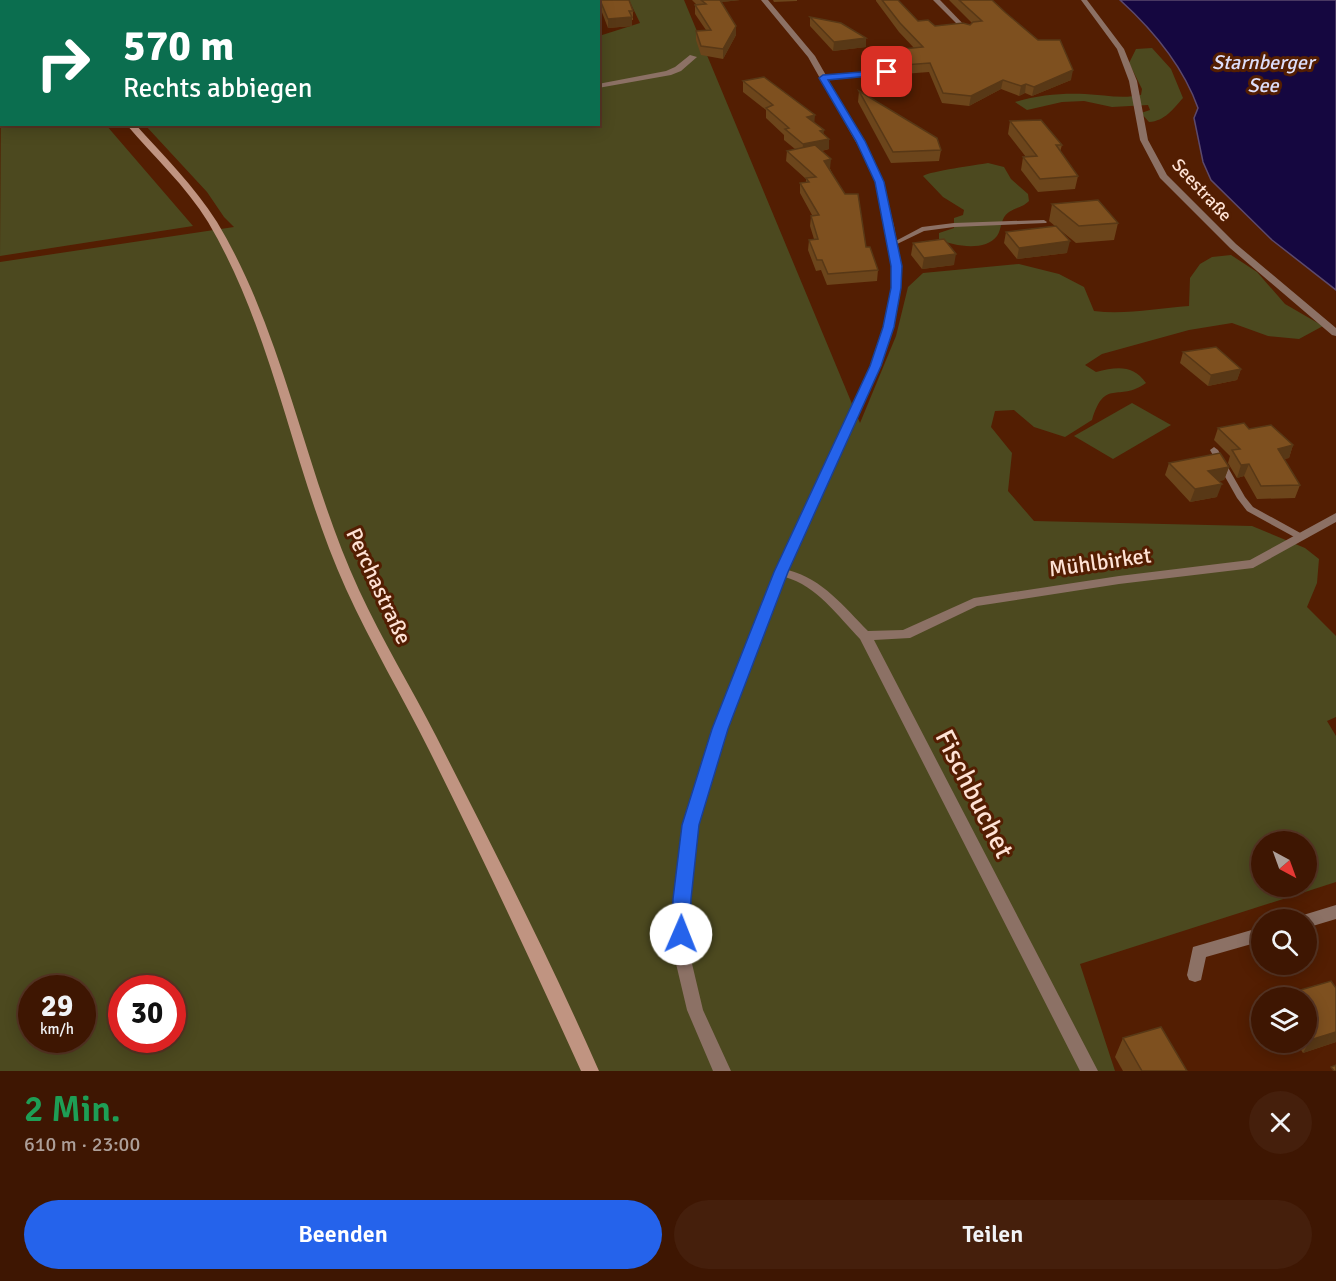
<!DOCTYPE html>
<html lang="de">
<head>
<meta charset="utf-8">
<style>
  body { margin:0; font-family:Signika,sans-serif; background:#451f0c; color:#f1f3f6; height:100vh; display:flex; flex-direction:column; font-size:22px; white-space:nowrap }
  * { box-sizing:border-box; margin:0 }
  p { font-size:20px; color:#ad9f99 }
  .icon { flex:none; width:33px; height:33px; fill:none; stroke:currentColor; stroke-width:2; stroke-linecap:round; stroke-linejoin:round }
  .map { position:relative; height:1071px; overflow:hidden }
  .details { display:flex; flex-direction:column; background:#3e1602; flex:1 }
  .details>* { flex:none }
  .hud { position:absolute; left:0px; top:0px; width:600px; height:126px; box-shadow:0 3px 15px #0003,0 0 0 2px #573524; background:#0b6e4f; color:#fff; overflow:hidden }
  .needle { width:39px; rotate:139deg }
  .fabs { position:absolute; left:1251px; top:831px; display:grid; gap:12px }
  .fabs a { display:grid; place-items:center; width:66px; height:66px; border-radius:50%; background:#3e1602; box-shadow:0 3px 15px #0003,0 0 0 2px #573524; font-size:30px }
  .speed { position:absolute; left:18px; top:975px; display:flex; gap:12px; font-size:30px; font-weight:700; text-align:center }
  .speed>* { display:grid; place-content:center; width:78px; height:78px; border-radius:50%; background:#3e1602; box-shadow:0 3px 15px #0003,0 0 0 2px #573524; line-height:1 }
  .speed small { font-size:15px; font-weight:400 }
  .speed .limit { border:9px solid #d22; background:#fff; color:#111 }
  .pin { position:absolute; display:grid; place-items:center; width:51px; height:51px; color:#fff; margin:-26px; border-radius:12px; box-shadow:0 3px 9px #0006 }
  .me { position:absolute; width:66px; margin:-33px; rotate:1deg; stroke-linejoin:round; filter:drop-shadow(0 0 4px #0008) }
  .turn { display:flex; align-items:center; gap:21px; height:126px; padding:0 24px; font-size:27px }
  .turn .icon { width:78px; height:78px; stroke-width:2.5 }
  .turn b { display:block; font-size:42px; line-height:51px }
  .round { display:grid; place-items:center; flex:none; width:63px; height:63px; border-radius:32px; background:#451f0c }
  .head { display:flex; align-items:center; justify-content:space-between; height:102px; padding:0 24px }
  h1 { font-size:36px; font-weight:600; line-height:45px; color:#1e9e55 }
  .cta { display:flex; gap:12px; margin-top:auto; padding:12px 24px }
  .cta a { flex:1; height:69px; border-radius:36px; background:#2563eb; color:#fff; font-size:24px; font-weight:600; line-height:69px; text-align:center }
  .cta a+a { background:#451f0c; color:#f1f3f6 }
  .map>svg:first-child { display:block }
  .green { fill:#4c491f; fill-rule:evenodd }
  .water { fill:#150740; stroke:#5b496d; stroke-width:1.5 }
  .lines { fill:none; stroke-linecap:round; stroke-linejoin:round }
  .lane { fill:#8c7165; fill-rule:evenodd }
  .street { fill:#8c7165; fill-rule:evenodd }
  .secondary { fill:#c09481; fill-rule:evenodd }
  .wall { fill:#6c451b }
  .shaded-wall { fill:#583816 }
  .building { fill:#7e501f; stroke:#583816; stroke-width:1.5 }
  .route { fill:#2563eb; stroke:#184099; stroke-width:1.5 }
  .labels { text-anchor:middle; dominant-baseline:central; stroke-width:6; stroke-linejoin:round; paint-order:stroke }
  .far-street-label { font-size:18px; fill:#fee2d5; stroke:#531e02 }
  .far-water-label { font-size:20px; font-style:italic; fill:#dddefa; stroke:#531e02 }
  .street-label { font-size:22px; fill:#fee2d5; stroke:#531e02 }
  .near-street-label { font-size:27px; fill:#fee2d5; stroke:#531e02 }
</style>
</head>
<body>
<div class="map">
<svg width="1336" height="1071" viewBox="0 0 1336 1071">
  <rect width="100%" height="100%" fill="#531e02"/>
  <g class="green">
    <path d="M 172,0 L 520,0 L 521,1 L 180,2 Z"/>
    <path d="M 629,0 L 684,0 L 860,423 L 896,336 L 908,287 L 923,273 L 1019,264 L 1059,274 L 1084,287 L 1094,311 C 1126,315 1157,308 1189,306 L 1190,278 L 1200,264 L 1212,257 L 1231,255 L 1257,272 L 1285,304 L 1323,326 L 1299,339 L 1268,336 L 1232,323 L 1189,330 L 1102,354 L 1085,365 L 1096,372 C 1116,367 1133,364 1146,383 C 1118,403 1105,377 1092,420 L 1065,437 L 1034,427 L 1014,410 L 995,411 L 991,427 L 1012,453 L 1008,491 L 1034,521 L 1252,526 L 1305,548 L 1319,559 L 1317,583 L 1307,607 L 1336,636 L 1336,717 L 1327,721 L 1336,736 L 1336,882 L 1080,964 L 1115,1071 L 0,1071 L 0,262 L 234,227 L 224,217 L 207,192 L 145,125 L 598,124 L 599,36 L 640,23 ZM 1262,842 L 1306,842 L 1306,886 L 1262,886 ZM 32,988 L 82,988 L 82,1040 L 32,1040 ZM 122,988 L 172,988 L 172,1040 L 122,1040 Z"/>
    <path d="M 1152,48 L 1171,69 L 1183,98 C 1173,109 1165,121 1149,122 L 1141,113 L 1150,110 L 1148,105 L 1112,107 L 1084,101 L 1062,102 L 1027,110 L 1015,102 C 1038,95 1062,93 1085,94 C 1104,95 1122,99 1141,95 L 1142,89 L 1129,63 L 1136,49 Z"/>
    <path d="M 1,86 L 2,124 L 106,125 L 193,226 L 0,256 Z"/>
    <path d="M 988,163 L 1004,167 L 1011,179 L 1028,194 L 1029,201 C 1022,208 1016,207 1009,212 C 1000,218 1002,229 997,236 C 985,252 953,246 939,239 L 939,233 L 954,228 L 954,218 L 963,215 L 964,210 L 943,197 L 923,176 C 931,171 976,165 988,163 Z"/>
    <path d="M 1132,403 L 1171,425 L 1113,459 L 1074,436 Z"/>
  </g>
  <path class="water" d="M 1120,0 L 1336,0 L 1336,290 L 1272,240 L 1211,180 L 1203,162 L 1194,118 L 1198,108 C 1183,66 1153,30 1120,0 Z"/>
  <g class="lines">
    <g class="lane">
      <path d="M 890,65 L 893,67 L 889,73 L 887,74 L 823,80 L 820,78 L 823,76 L 885,71 Z"/>
      <path d="M 1044,220 L 1047,222 L 1046,223 L 954,227 L 924,231 L 895,245 L 893,246 L 890,244 L 922,227 L 954,223 Z"/>
      <path d="M 1214,447 L 1218,450 L 1245,497 L 1253,507 L 1304,535 L 1306,537 L 1304,539 L 1298,539 L 1247,511 L 1237,498 L 1210,450 Z"/>
    </g>
    <g class="street">
      <path d="M 204,0 L 220,0 L 201,2 Z"/>
      <rect x="524" y="0" width="6" height="2"/>
      <path d="M 761,0 L 768,0 L 815,56 L 874,160 L 883,182 L 894,226 L 901,266 L 901,288 L 894,327 L 880,366 L 788,570 C 823,579 844,607 868,631 L 903,630 L 974,598 L 1119,576 L 1250,560 L 1336,513 L 1336,522 L 1253,568 L 1119,584 L 977,606 L 910,638 L 874,640 L 1098,1071 L 1080,1071 L 860,639 C 838,616 817,586 785,577 L 727,729 L 697,825 L 690,899 L 689,951 L 703,1010 L 731,1071 L 713,1071 L 687,1010 L 673,951 L 674,899 L 683,825 L 713,729 L 775,572 L 870,366 L 884,327 L 891,288 L 891,266 L 886,226 L 875,182 L 866,160 L 808,57 Z"/>
      <path d="M 933,0 L 940,0 L 969,30 L 969,32 L 965,32 Z"/>
      <path d="M 1081,0 L 1087,0 L 1124,49 L 1137,81 L 1148,140 L 1167,175 L 1236,244 L 1336,328 L 1336,336 L 1332,335 L 1230,248 L 1160,178 L 1140,140 L 1129,81 L 1117,49 Z"/>
      <path d="M 690,55 L 697,57 L 681,71 L 671,75 L 598,88 L 598,84 L 666,71 L 675,67 Z"/>
      <path d="M 1336,905 L 1336,919 L 1306,928 L 1306,920 L 1299,920 L 1300,916 Z"/>
      <path d="M 1262,927 L 1262,941 L 1206,957 L 1201,980 L 1195,982 L 1189,980 L 1187,975 L 1193,947 Z"/>
    </g>
    <g class="secondary">
      <rect x="50" y="0" width="6" height="2"/>
      <path d="M 126,124 L 135,124 C 164,156 194,186 217,222 C 285,335 304,471 359,590 C 382,640 411,687 436,736 C 492,846 549,957 599,1071 L 581,1071 C 532,963 482,856 429,750 C 402,696 371,644 346,589 C 292,470 275,335 208,222 C 186,186 154,157 126,124 Z"/>
    </g>
  </g>
  <g class="wall">
    <path d="M 597,0 L 629,0 L 633,11 L 633,20 L 632,20 L 632,26 L 608,28 L 598,2 Z"/>
    <path d="M 692,0 L 740,0 L 721,2 L 736,35 L 723,59 L 701,55 L 696,40 L 696,31 L 706,30 L 695,14 L 695,5 L 697,5 Z"/>
    <path d="M 773,0 L 797,0 L 797,1 L 774,2 Z"/>
    <path d="M 876,0 L 898,0 L 918,21 L 935,26 L 970,25 L 972,23 L 949,0 L 992,0 L 1071,80 L 1032,96 L 1025,93 L 1019,96 L 1001,89 L 969,106 L 942,103 L 929,72 L 890,75 L 891,66 L 892,64 L 890,63 L 884,69 L 878,69 L 874,61 L 875,52 L 914,48 L 899,32 L 876,1 Z"/>
    <path d="M 810,17 L 866,47 L 833,51 L 810,26 Z"/>
    <path d="M 743,81 L 815,123 L 823,134 L 829,139 L 829,149 L 822,151 L 866,247 L 878,270 L 877,281 L 827,285 L 821,270 L 816,271 L 808,250 L 809,240 L 814,239 L 810,226 L 811,216 L 812,215 L 800,193 L 800,183 L 806,182 L 806,179 L 786,161 L 787,151 L 795,149 L 784,140 L 784,135 L 766,118 L 766,110 L 743,92 Z"/>
    <path d="M 859,91 L 941,150 L 939,161 L 891,163 L 858,102 Z"/>
    <path d="M 1010,121 L 1062,145 L 1060,152 L 1078,176 L 1075,189 L 1038,192 L 1021,170 L 1023,157 L 1026,157 L 1008,134 Z"/>
    <path d="M 1052,204 L 1118,223 L 1114,240 L 1076,243 L 1059,229 L 1067,253 L 1017,259 L 1004,243 L 1006,232 L 1055,226 L 1049,221 Z"/>
    <path d="M 913,243 L 954,265 L 922,269 L 911,255 Z"/>
    <path d="M 1183,352 L 1241,369 L 1237,380 L 1208,386 L 1180,363 Z"/>
    <path d="M 1218,428 L 1249,429 L 1293,445 L 1289,458 L 1284,459 L 1300,485 L 1295,498 L 1257,499 L 1244,476 L 1237,478 L 1228,463 L 1230,456 L 1214,440 Z"/>
    <path d="M 1169,463 L 1229,467 L 1224,480 L 1218,481 L 1217,497 L 1190,502 L 1165,475 Z"/>
    <path d="M 1331,981 L 1336,988 L 1336,1042 L 1303,1053 L 1296,1042 L 1306,1042 L 1306,998 L 1279,998 L 1280,996 Z"/>
    <path d="M 1123,1038 L 1187,1071 L 1123,1071 L 1115,1057 Z"/>
  </g>
  <g class="shaded-wall">
    <path d="M 716,0 L 740,0 L 715,3 Z"/>
    <path d="M 632,17 L 632,26 L 608,28 L 608,19 Z"/>
    <path d="M 736,26 L 736,35 L 723,59 L 723,49 Z"/>
    <path d="M 866,38 L 866,47 L 833,51 L 834,42 Z"/>
    <path d="M 891,53 L 890,63 L 884,69 L 885,59 Z"/>
    <path d="M 1073,70 L 1071,80 L 1032,96 L 1034,87 Z"/>
    <path d="M 1003,80 L 1001,89 L 969,106 L 971,96 Z"/>
    <path d="M 1026,84 L 1025,93 L 1019,96 L 1021,86 Z"/>
    <path d="M 815,115 L 814,126 L 807,117 Z"/>
    <path d="M 824,130 L 823,140 L 829,139 L 829,149 L 802,155 L 803,144 L 820,131 Z"/>
    <path d="M 831,159 L 830,169 L 823,171 L 824,161 Z"/>
    <path d="M 1070,241 L 1067,253 L 1017,259 L 1019,248 Z"/>
    <path d="M 956,254 L 954,265 L 922,269 L 924,258 Z"/>
    <path d="M 1241,369 L 1237,380 L 1208,386 L 1211,375 Z"/>
    <path d="M 1293,445 L 1289,458 L 1273,461 L 1278,449 Z"/>
    <path d="M 1249,464 L 1244,476 L 1237,478 L 1241,465 Z"/>
    <path d="M 1229,467 L 1224,480 L 1204,484 L 1208,471 Z"/>
    <path d="M 1222,484 L 1217,497 L 1190,502 L 1195,489 Z"/>
    <path d="M 1336,1032 L 1336,1042 L 1303,1053 L 1310,1040 Z"/>
  </g>
  <g class="building">
    <path d="M 600,0 L 629,0 L 633,11 L 629,11 L 632,17 L 608,19 Z"/>
    <path d="M 701,0 L 720,0 L 736,26 L 723,49 L 701,46 L 696,31 L 711,30 L 695,5 L 706,4 Z"/>
    <path d="M 882,0 L 898,0 L 918,21 L 928,20 L 935,26 L 963,23 L 970,25 L 973,22 L 982,21 L 959,0 L 992,0 L 1006,13 L 1038,40 L 1060,40 L 1073,70 L 1034,87 L 1026,84 L 1021,86 L 1003,80 L 971,96 L 943,93 L 930,63 L 891,66 L 896,59 L 895,56 L 891,53 L 885,59 L 879,60 L 875,52 L 923,47 L 900,23 Z"/>
    <path d="M 810,17 L 841,23 L 866,38 L 834,42 Z"/>
    <path d="M 764,77 L 815,115 L 807,117 L 824,130 L 820,131 L 829,139 L 803,144 L 785,129 L 789,128 L 766,108 L 773,105 L 743,81 Z"/>
    <path d="M 859,91 L 937,138 L 941,150 L 893,152 Z"/>
    <path d="M 1041,120 L 1062,145 L 1056,145 L 1078,176 L 1040,179 L 1023,157 L 1037,156 L 1010,121 Z"/>
    <path d="M 815,145 L 831,159 L 824,161 L 845,194 L 858,194 L 866,247 L 870,247 L 878,270 L 828,274 L 822,260 L 817,260 L 809,240 L 818,239 L 811,216 L 819,215 L 800,183 L 809,182 L 806,178 L 816,177 L 787,151 Z"/>
    <path d="M 1098,200 L 1118,223 L 1079,226 L 1052,204 Z"/>
    <path d="M 1056,226 L 1070,241 L 1019,248 L 1006,232 Z"/>
    <path d="M 944,239 L 956,254 L 924,258 L 913,243 Z"/>
    <path d="M 1216,347 L 1241,369 L 1211,375 L 1183,352 Z"/>
    <path d="M 1244,423 L 1249,429 L 1271,425 L 1293,445 L 1278,449 L 1300,485 L 1261,486 L 1249,464 L 1241,465 L 1232,450 L 1240,449 L 1218,428 Z"/>
    <path d="M 1220,453 L 1229,467 L 1208,471 L 1222,484 L 1195,489 L 1169,463 Z"/>
    <path d="M 1331,981 L 1336,988 L 1336,1032 L 1310,1040 L 1306,1035 L 1306,998 L 1281,998 L 1280,996 Z"/>
    <path d="M 1161,1027 L 1187,1071 L 1142,1071 L 1123,1038 Z"/>
    <path d="M 1336,1065 L 1336,1071 L 1334,1071 L 1331,1067 Z"/>
  </g>
  <path class="route" d="M 887,70 L 890,70 L 890,74 L 828,80 L 865,141 L 884,182 L 902,266 L 901,288 L 894,327 L 881,366 L 788,572 L 728,729 L 699,825 L 691,899 L 690,934 L 688,939 L 681,942 L 675,939 L 672,934 L 673,899 L 682,825 L 712,729 L 774,572 L 870,366 L 883,327 L 891,288 L 891,266 L 875,182 L 856,141 L 819,78 L 823,75 Z"/>
  <g class="labels">
    <g class="far-street-label">
      <text transform="translate(1202 190) rotate(47)">Seestraße</text>
    </g>
    <g class="far-water-label">
      <text x="1263" y="62">Starnberger<tspan x="1263" dy="23">See</tspan></text>
    </g>
    <g class="street-label">
      <text transform="translate(1100 562) rotate(-8)">Mühlbirket</text>
      <text transform="translate(379 586) rotate(65)">Perchastraße</text>
    </g>
    <g class="near-street-label">
      <text transform="translate(974 794) rotate(63)">Fischbuchet</text>
    </g>
  </g>
</svg>
<div class="fabs">
<a><svg class="needle" viewBox="-14 -14 28 28"><path d="M0-13l5 13h-10z" fill="#e53935"/><path d="M0 13l5-13h-10z" fill="#ad9f99"/></svg></a>
<a><svg class="icon" aria-label="search" viewBox="0 0 24 24"><circle cx="10" cy="10" r="6"/><path d="M15 15l6 6"/></svg></a>
<a><svg class="icon" aria-label="layers" viewBox="0 0 24 24"><path d="M12 4l9 5-9 5-9-5zM3 14l9 5 9-5"/></svg></a>
</div>
<div class="speed"><div>29<small>km/h</small></div><div class="limit">30</div></div>
<div class="pin" style="left:887px;top:72px;background:#d93025"><svg class="icon" aria-label="arrive" viewBox="0 0 24 24"><path d="M6 21V4h12l-3 4 3 4H6"/></svg></div>
<svg class="me" style="left:681px;top:934px" viewBox="-20 -20 40 40"><circle r="19" fill="#fff"/><path d="M0-13L10 11 0 6-10 11z" fill="#2563eb"/></svg>
<div class="hud">
<div class="turn"><svg class="icon" aria-label="right" viewBox="0 0 24 24"><path d="M7 20v-9h11M14 6l5 5-5 5"/></svg><div><b>570 m</b>Rechts abbiegen</div></div>
</div>
</div>
<section class="details">
<div class="head"><div><h1>2 Min.</h1><p>610 m · 23:00</p></div><a class="round"><svg class="icon" aria-label="close" viewBox="0 0 24 24"><path d="M6 6l12 12M18 6L6 18"/></svg></a></div>
<div class="cta"><a>Beenden</a><a>Teilen</a></div>
</section>
</body>
</html>
